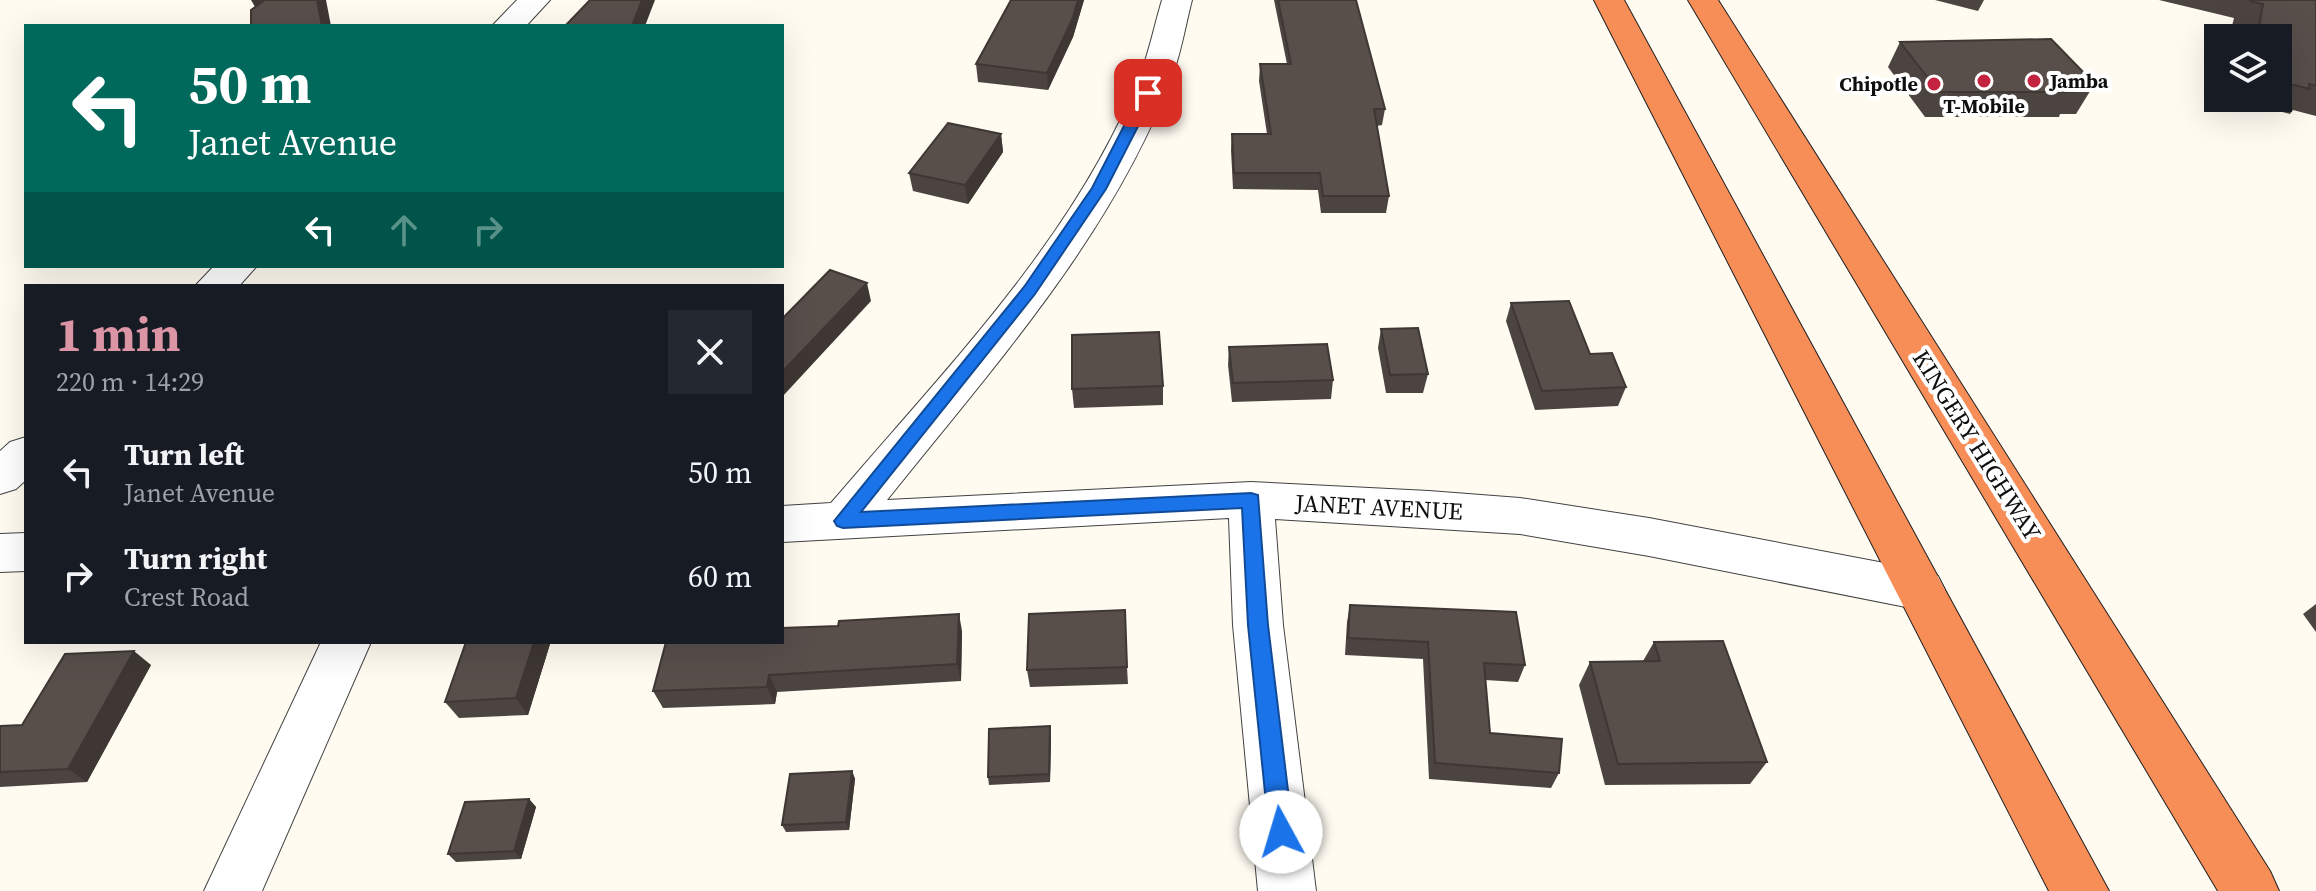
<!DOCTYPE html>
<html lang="en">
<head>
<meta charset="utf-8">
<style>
  body { margin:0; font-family:"Source Serif 4",serif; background:#242831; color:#f1f3f6; height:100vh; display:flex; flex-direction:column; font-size:30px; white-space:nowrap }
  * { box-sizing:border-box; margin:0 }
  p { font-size:26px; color:#9ea1a6 }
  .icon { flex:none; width:44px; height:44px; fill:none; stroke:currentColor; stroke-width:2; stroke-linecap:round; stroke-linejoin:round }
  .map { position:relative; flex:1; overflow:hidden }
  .drawer { position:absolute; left:24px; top:284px; width:760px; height:360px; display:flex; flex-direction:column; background:#171b24; border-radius:0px; box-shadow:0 8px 32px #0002 }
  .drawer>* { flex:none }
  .guide { position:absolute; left:24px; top:24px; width:760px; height:244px; border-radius:0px; box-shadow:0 8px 32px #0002; background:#00695c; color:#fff; overflow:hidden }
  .fabs { position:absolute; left:2204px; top:24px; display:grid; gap:16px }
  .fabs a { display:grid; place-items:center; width:88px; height:88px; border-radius:0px; background:#171b24; box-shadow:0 8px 32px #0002; font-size:40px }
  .pin { position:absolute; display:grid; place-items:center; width:68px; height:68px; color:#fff; margin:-34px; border-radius:16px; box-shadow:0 4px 12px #0006 }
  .me { position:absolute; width:88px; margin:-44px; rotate:354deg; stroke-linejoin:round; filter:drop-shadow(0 0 6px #0008) }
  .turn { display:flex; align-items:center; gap:28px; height:168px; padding:0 32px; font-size:36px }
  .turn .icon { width:104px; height:104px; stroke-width:2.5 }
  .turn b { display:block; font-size:56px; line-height:68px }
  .lanes { display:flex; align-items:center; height:76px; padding:0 32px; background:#0003; justify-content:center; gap:40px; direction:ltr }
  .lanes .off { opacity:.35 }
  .round { display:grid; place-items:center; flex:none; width:84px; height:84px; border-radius:0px; background:#242831 }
  .overview { display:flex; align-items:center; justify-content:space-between; height:136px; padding:0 32px }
  h1 { font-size:48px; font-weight:700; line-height:60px; color:#dc95a4 }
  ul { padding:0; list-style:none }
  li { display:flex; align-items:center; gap:24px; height:104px; padding:0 32px }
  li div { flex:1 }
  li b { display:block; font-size:30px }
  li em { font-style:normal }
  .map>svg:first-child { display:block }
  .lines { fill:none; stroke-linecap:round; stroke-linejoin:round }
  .street-casing { stroke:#424242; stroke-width:2 }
  .highway-casing { stroke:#202020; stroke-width:2 }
  .street { fill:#fff; fill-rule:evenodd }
  .highway { fill:#f78d57; fill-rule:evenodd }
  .wall { fill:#4c4440 }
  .shaded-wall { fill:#3e3734 }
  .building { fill:#584f4b; stroke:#3e3734; stroke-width:2 }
  .route { fill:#1a73e8; stroke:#114b97; stroke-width:2 }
  .poi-dot { fill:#c3233f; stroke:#fff; stroke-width:3 }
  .labels { text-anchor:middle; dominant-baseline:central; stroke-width:8; stroke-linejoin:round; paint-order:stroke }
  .far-poi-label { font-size:20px; font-weight:bold; fill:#0f0f0f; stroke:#fff; text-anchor:start }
  .street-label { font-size:24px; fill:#0f0f0f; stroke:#fff }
</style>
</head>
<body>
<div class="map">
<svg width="2316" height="891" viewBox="0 0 2316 891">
  <rect width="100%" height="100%" fill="#fffbf1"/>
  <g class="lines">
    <g class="street-casing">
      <g id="street">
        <path d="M 517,0 L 550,0 L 526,26 L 492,26 Z"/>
        <path d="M 1162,0 L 1192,0 C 1186,23 1182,48 1174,71 C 1115,233 993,367 887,500 L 1251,482 L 1429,491 L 1520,498 L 1649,518 L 1921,570 L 1938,576 L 1945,590 L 1938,604 L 1921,610 L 1649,556 L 1520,534 L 1275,519 L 1283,625 L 1316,891 L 1258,891 L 1233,625 L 1229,518 L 782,542 L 782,506 L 831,503 C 944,370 1078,236 1142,70 C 1150,48 1155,23 1162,0 Z"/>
        <path d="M 214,266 L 257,266 L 239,286 L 195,286 Z"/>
        <path d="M 26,437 L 26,480 L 16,489 L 0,494 L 0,451 L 10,442 Z"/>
        <path d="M 26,533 L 26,571 L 0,572 L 0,534 Z"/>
        <path d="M 321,642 L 371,642 L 262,891 L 204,891 Z"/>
      </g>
    </g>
    <g class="highway-casing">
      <g id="highway">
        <path d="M 1594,0 L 1624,0 L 2109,891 L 2049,891 Z"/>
        <path d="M 1688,0 L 1718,0 L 2270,871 L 2279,891 L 2218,891 Z"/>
      </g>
    </g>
    <use href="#street" class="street"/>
    <use href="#highway" class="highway"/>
  </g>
  <g class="wall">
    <path d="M 1011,0 L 1084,0 L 1073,37 L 1048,90 L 978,82 L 976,64 Z"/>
    <path d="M 1274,0 L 1356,0 L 1385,109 L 1382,125 L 1377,126 L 1389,196 L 1386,213 L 1321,213 L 1318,190 L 1233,189 L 1231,150 L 1232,134 L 1267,134 L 1259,81 L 1260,64 L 1287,64 Z"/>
    <path d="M 1935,0 L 1984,0 L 1978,11 Z"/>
    <path d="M 2159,0 L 2316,0 L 2316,116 L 2293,110 L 2290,114 L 2233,99 L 2233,98 L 2278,98 L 2278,38 L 2243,38 L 2245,29 L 2232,26 L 2234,18 Z"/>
    <path d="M 1900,42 L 2089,78 L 2086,82 L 2092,88 L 2076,114 L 2060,114 L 2059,117 L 1925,117 L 1888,67 Z"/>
    <path d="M 1001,134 L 1003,152 L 968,204 L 913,191 L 909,173 Z"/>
    <path d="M 1511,303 L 1590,354 L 1626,387 L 1618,406 L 1535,410 L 1506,321 Z"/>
    <path d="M 1381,329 L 1428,374 L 1423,393 L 1386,393 L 1378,348 Z"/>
    <path d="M 1229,347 L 1333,380 L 1331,399 L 1232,402 L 1228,365 Z"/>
    <path d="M 1163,386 L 1163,405 L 1074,408 L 1072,389 Z"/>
    <path d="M 2316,604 L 2316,632 L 2303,614 Z"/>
    <path d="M 1350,605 L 1525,665 L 1518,682 L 1485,680 L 1490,733 L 1559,773 L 1551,788 L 1429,779 L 1423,659 L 1345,655 L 1347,622 Z"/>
    <path d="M 838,626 L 962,631 L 961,681 L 777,692 L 775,704 L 663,708 L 653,691 Z"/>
    <path d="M 1654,642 L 1767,762 L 1750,784 L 1605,785 L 1579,685 L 1590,662 L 1643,661 Z"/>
    <path d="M 550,644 L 528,715 L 459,718 L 445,702 Z"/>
    <path d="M 151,665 L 87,782 L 0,787 L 0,726 L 22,725 Z"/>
    <path d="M 1127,667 L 1128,684 L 1030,687 L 1027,670 Z"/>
    <path d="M 1050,726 L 1051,735 L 1050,782 L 989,785 L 988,777 Z"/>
    <path d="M 852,771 L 855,779 L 849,830 L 786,832 L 782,825 Z"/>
    <path d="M 529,799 L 536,807 L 521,859 L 456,862 L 448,854 Z"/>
  </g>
  <g class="shaded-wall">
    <path d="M 251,0 L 277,0 L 265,24 Z"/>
    <path d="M 317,0 L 326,0 L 331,26 L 322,26 Z"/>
    <path d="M 642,0 L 655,0 L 645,26 L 632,26 Z"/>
    <path d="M 1078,0 L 1084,0 L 1073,37 L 1048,90 L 1047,73 Z"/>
    <path d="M 1001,134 L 1003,152 L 968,204 L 965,185 Z"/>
    <path d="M 867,283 L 871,301 L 782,397 L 782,372 Z"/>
    <path d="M 959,614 L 962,631 L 961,681 L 957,664 Z"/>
    <path d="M 534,642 L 549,642 L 550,644 L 528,715 L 516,698 Z"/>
    <path d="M 134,651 L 151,665 L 87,782 L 68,769 Z"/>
    <path d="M 769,675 L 777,692 L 775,704 L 767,687 Z"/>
    <path d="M 1050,726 L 1051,735 L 1050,782 L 1049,774 Z"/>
    <path d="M 852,771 L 855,779 L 849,830 L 846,822 Z"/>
    <path d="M 529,799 L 536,807 L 521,859 L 514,851 Z"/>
  </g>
  <g class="building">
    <path d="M 265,0 L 317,0 L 322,26 L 251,26 L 251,10 Z"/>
    <path d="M 590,0 L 642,0 L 632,26 L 565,26 Z"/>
    <path d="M 1011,0 L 1078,0 L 1072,20 L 1047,73 L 976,64 Z"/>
    <path d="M 1278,0 L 1356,0 L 1385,109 L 1374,109 L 1389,196 L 1323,196 L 1320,173 L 1234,173 L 1232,134 L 1271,134 L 1260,64 L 1291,64 Z"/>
    <path d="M 2250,0 L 2316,0 L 2316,86 L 2309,84 L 2310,89 L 2278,81 L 2278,38 L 2257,38 L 2263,4 L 2250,1 Z"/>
    <path d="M 2051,39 L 2089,78 L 2082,78 L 2092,88 L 2072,89 L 2075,92 L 1939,92 L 1900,42 Z"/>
    <path d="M 948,123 L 1001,134 L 965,185 L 909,173 Z"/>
    <path d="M 830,270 L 867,283 L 782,372 L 782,319 Z"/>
    <path d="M 1569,301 L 1590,354 L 1612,353 L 1626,387 L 1542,391 L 1511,303 Z"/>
    <path d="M 1418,328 L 1428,374 L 1390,375 L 1381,329 Z"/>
    <path d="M 1159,332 L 1163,386 L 1072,389 L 1072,335 Z"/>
    <path d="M 1327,344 L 1333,380 L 1233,383 L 1229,347 Z"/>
    <path d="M 1350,605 L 1516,612 L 1525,665 L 1484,663 L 1490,733 L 1562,739 L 1559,773 L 1435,763 L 1428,642 L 1348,638 Z"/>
    <path d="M 1125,610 L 1127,667 L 1027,670 L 1029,614 Z"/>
    <path d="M 959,614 L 957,664 L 769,675 L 767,687 L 653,691 L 666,642 L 782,642 L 782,628 L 838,626 L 839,621 Z"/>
    <path d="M 1723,641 L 1767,762 L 1618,764 L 1590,662 L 1660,661 L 1654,642 Z"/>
    <path d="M 466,642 L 534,642 L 516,698 L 445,702 Z"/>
    <path d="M 134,651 L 68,769 L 0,772 L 0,726 L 22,725 L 65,654 Z"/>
    <path d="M 1050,726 L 1049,774 L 988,777 L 989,729 Z"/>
    <path d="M 852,771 L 846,822 L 782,825 L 790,774 Z"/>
    <path d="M 529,799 L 514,851 L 448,854 L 465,802 Z"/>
  </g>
  <path class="route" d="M 1148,88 L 1155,93 L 1106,189 L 1035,294 L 861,512 L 1251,493 L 1258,495 L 1268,625 L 1293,832 L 1289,840 L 1281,843 L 1273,840 L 1269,832 L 1248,625 L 1242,508 L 843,528 L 837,526 L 834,521 L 1024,287 L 1092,188 L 1141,93 Z"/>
  <g class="poi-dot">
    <circle cx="1984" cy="81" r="8"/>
    <circle cx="2034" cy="81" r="8"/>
    <circle cx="1934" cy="84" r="8"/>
  </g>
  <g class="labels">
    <g class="far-poi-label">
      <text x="2050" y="81">Jamba</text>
      <text x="1918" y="84" text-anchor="end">Chipotle</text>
      <text x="1984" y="106" text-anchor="middle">T-Mobile</text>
    </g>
    <g class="street-label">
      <text transform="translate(1977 445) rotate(58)">KINGERY HIGHWAY</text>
      <text transform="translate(1379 507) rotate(3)">JANET AVENUE</text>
    </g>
  </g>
</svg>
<div class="fabs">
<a><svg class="icon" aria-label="layers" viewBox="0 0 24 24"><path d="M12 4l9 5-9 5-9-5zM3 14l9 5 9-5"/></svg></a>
</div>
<div class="pin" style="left:1148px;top:93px;background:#d93025"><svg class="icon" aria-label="arrive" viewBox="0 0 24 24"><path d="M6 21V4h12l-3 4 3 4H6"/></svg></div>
<svg class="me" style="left:1281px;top:832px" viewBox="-20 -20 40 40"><circle r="19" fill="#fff"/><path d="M0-13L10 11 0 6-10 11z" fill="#1a73e8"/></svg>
<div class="guide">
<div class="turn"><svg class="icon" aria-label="left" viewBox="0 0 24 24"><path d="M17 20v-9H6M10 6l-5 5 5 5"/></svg><div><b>50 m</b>Janet Avenue</div></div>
<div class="lanes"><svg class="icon" aria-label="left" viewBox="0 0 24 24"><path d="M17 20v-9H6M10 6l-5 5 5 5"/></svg><svg class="icon off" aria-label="ahead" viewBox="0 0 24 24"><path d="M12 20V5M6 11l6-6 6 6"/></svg><svg class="icon off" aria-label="right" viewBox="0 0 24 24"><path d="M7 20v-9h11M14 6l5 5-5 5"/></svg></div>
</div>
<section class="drawer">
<div class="overview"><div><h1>1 min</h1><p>220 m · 14:29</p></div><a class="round"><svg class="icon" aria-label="close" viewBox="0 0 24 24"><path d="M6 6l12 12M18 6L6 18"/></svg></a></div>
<ul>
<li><svg class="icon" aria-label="left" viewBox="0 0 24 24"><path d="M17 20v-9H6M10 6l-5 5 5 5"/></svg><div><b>Turn left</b><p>Janet Avenue</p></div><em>50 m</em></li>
<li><svg class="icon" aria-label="right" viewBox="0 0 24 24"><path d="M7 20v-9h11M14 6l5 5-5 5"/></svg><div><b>Turn right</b><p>Crest Road</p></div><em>60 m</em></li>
</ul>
</section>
</div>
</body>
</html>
